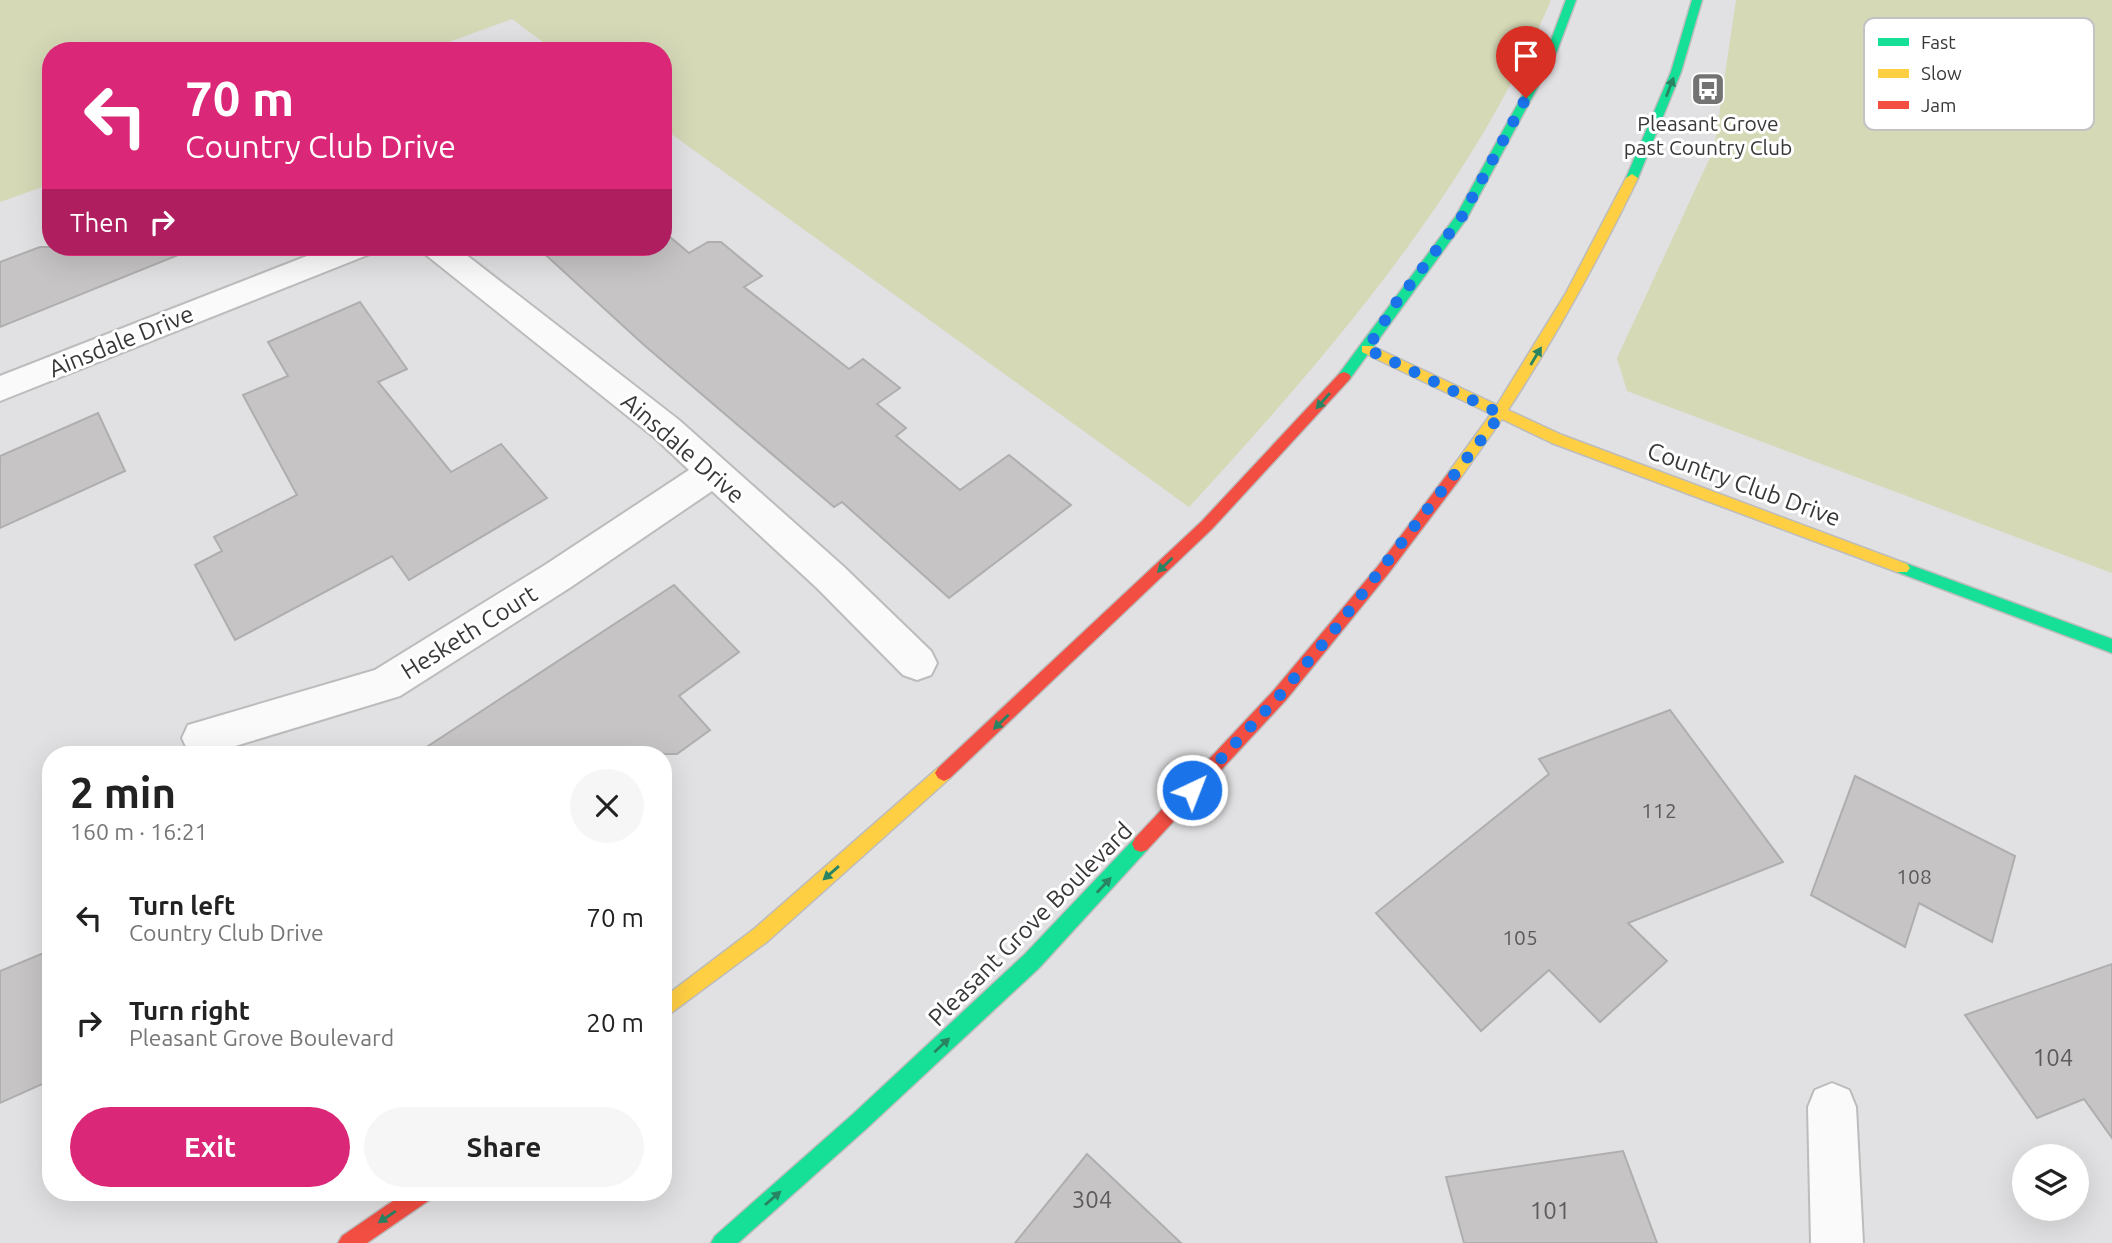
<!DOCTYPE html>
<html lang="en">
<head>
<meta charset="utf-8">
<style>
  body { margin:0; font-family:Ubuntu,sans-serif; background:#f6f6f6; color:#222; height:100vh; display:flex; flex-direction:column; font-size:26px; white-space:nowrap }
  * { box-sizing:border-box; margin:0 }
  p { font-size:23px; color:#767676 }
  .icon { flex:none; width:38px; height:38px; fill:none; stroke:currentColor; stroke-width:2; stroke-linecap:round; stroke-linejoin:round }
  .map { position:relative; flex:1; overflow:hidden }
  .drawer { position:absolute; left:42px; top:746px; width:630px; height:455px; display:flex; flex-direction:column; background:#fff; border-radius:28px; box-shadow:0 7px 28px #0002 }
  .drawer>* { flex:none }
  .hud { position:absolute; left:42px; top:42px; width:630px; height:214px; border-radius:28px; box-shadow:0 7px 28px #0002; background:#db2777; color:#fff; overflow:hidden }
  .buttons { position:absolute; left:2012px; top:1144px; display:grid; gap:14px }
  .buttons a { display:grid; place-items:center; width:77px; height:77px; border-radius:50%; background:#fff; box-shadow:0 7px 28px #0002; font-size:35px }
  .pin { position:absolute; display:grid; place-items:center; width:60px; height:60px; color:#fff; margin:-72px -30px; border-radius:50% 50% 50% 0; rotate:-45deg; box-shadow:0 0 7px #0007 }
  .pin .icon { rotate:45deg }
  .me { position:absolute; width:77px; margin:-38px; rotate:43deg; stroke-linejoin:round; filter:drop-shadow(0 0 5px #0008) }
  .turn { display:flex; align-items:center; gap:24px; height:147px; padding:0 28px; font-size:32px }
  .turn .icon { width:91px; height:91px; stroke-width:2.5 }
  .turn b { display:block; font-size:49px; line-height:60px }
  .then { display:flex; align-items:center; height:66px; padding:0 28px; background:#0003; gap:14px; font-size:26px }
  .round { display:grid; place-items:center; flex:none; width:74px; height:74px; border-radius:37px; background:#f6f6f6 }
  .overview { display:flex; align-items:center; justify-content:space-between; height:119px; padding:0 28px }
  h1 { font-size:42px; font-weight:600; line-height:52px }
  .button { display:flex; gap:14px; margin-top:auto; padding:14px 28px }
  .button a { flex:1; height:80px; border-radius:42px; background:#db2777; color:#fff; font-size:28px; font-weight:600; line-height:80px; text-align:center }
  .button a+a { background:#f6f6f6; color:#222 }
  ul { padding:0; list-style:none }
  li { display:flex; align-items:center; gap:21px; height:105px; padding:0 28px }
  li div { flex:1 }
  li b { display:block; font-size:26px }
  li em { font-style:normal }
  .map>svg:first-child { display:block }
  .green { fill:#d5d9b6 }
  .building { fill:#c6c4c5; stroke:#afaeaf; stroke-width:2 }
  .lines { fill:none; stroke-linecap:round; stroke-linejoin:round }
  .street-casing { stroke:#bcbcbd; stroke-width:4 }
  .fast-casing { stroke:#bcbcbd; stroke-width:3 }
  .slow-casing { stroke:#bcbcbd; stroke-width:3 }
  .jam-casing { stroke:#bcbcbd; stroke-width:3 }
  .street { fill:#fafafb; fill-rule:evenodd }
  .fast { fill:#16e098; fill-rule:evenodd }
  .slow { fill:#ffcf43; fill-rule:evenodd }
  .jam { fill:#f24e42; fill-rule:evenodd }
  .oneway { fill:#298464 }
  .route { stroke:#1a73e8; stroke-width:12; stroke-dasharray:0 21.6 }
  .labels { text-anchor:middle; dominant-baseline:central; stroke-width:6; stroke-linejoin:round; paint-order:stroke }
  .far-poi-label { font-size:21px; fill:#383839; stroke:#fff }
  .number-label { font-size:21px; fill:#5c5b5c }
  .street-label { font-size:24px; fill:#383839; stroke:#fff }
  .near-number-label { font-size:24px; fill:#5c5b5c }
  .key { fill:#fff; stroke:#c3c3c4; stroke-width:2 }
  .key-label { font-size:19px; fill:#383839 }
</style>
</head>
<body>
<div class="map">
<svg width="2112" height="1243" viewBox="0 0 2112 1243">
  <rect width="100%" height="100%" fill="#e1e0e2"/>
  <g class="green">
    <path d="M 0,0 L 1551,0 C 1468,194 1330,353 1189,507 L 663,128 L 663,51 L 555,51 L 512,19 L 424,51 L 51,51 L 51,184 L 0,202 Z"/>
    <path d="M 1736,0 L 2112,0 L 2112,573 L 1627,391 L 1617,358 L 1714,149 Z"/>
  </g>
  <g class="building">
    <path d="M 663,231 L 689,253 L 708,242 L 721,242 L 762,276 L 744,287 L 849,369 L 863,359 L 900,388 L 877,404 L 906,428 L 896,436 L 960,490 L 1009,455 L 1071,505 L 949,598 L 842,502 L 834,507 L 644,345 L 537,247 L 663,247 Z"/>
    <path d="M 40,247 L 193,247 L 193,249 L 0,327 L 0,262 Z"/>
    <path d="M 360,302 L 407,369 L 378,382 L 451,472 L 501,444 L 547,498 L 409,580 L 392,556 L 235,640 L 195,565 L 222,551 L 214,537 L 297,495 L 243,395 L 288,376 L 268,342 Z"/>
    <path d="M 98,413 L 125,471 L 0,528 L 0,456 Z"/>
    <path d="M 674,585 L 739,652 L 679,696 L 710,730 L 677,754 L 416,754 Z"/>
    <path d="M 1670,710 L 1783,862 L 1628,923 L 1667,961 L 1600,1022 L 1549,970 L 1481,1031 L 1376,913 L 1549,774 L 1539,759 Z"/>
    <path d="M 1855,776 L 2015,856 L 1992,942 L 1919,903 L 1905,947 L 1811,895 Z"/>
    <path d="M 51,950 L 51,1080 L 0,1103 L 0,971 Z"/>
    <path d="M 2112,964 L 2112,1138 L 2084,1099 L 2037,1118 L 1965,1015 Z"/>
    <path d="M 1623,1151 L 1657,1243 L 1464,1243 L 1446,1177 Z"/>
    <path d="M 1087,1154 L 1181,1243 L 1015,1243 Z"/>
  </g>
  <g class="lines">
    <g class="street-casing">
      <g id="street">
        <path d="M 330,247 L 374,247 L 370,254 L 0,401 L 0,376 Z"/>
        <path d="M 421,247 L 456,247 L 679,420 L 843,566 L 931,651 L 937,663 L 931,675 L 917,680 L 903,675 L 817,588 L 712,491 L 571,587 L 400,696 L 209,754 L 188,751 L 182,738 L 188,725 L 375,670 L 545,565 L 689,470 L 655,438 L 425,254 Z"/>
        <path d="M 1832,1083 L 1849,1090 L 1856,1107 L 1863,1243 L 1811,1243 L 1808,1107 L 1815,1090 Z"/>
      </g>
    </g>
    <g class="fast-casing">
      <g id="fast">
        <path d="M 1566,0 L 1576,0 L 1557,51 L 1467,218 L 1349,380 L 1339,380 L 1337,377 L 1339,374 L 1456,216 L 1547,51 Z"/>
        <path d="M 1692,0 L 1702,0 L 1681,72 L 1638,178 L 1636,181 L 1628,181 L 1626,178 L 1671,72 Z"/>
        <path d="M 1902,562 L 2112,639 L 2112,653 L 1897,572 L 1894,568 L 1897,564 Z"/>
        <path d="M 1141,836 L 1147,838 L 1150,844 L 1147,850 L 1039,968 L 866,1129 L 738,1243 L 711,1243 L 715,1236 L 852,1115 L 1025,954 L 1135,838 Z"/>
      </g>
    </g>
    <g class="slow-casing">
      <g id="slow">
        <path d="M 1632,174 L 1638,178 C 1599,258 1557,335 1508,410 L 1562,435 L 1907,564 L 1910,568 L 1907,572 L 1897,572 L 1552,443 L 1502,419 L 1459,480 L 1449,480 L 1447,476 L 1449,472 L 1491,414 L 1362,352 L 1362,346 L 1372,346 L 1497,405 L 1566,293 L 1626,178 Z"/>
        <path d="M 944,765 L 950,768 L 953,773 L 950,778 L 768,941 L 663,1019 L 663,998 L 754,929 L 938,768 Z"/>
      </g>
    </g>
    <g class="jam-casing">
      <g id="jam">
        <path d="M 1344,372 L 1349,374 L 1351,377 L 1349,380 L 1212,529 L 950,778 L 944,781 L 938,778 L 935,773 L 938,768 L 1202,521 L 1339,374 Z"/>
        <path d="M 1454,470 L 1459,472 L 1461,476 L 1459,480 L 1388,574 L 1286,700 L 1147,850 L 1141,852 L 1135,850 L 1132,844 L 1135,838 L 1274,690 L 1378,566 L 1449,472 Z"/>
        <path d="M 406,1192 L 434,1192 L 431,1199 L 367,1243 L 338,1243 L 342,1236 Z"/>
      </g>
    </g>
    <use href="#street" class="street"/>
    <use href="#fast" class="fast"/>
    <use href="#slow" class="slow"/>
    <use href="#jam" class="jam"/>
  </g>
  <defs><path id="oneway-solid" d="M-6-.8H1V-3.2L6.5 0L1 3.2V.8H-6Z" transform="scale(1.75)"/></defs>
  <g class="oneway">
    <use href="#oneway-solid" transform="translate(1670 87) rotate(-69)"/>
    <use href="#oneway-solid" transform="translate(1536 356) rotate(-59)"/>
    <use href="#oneway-solid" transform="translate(1323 401) rotate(131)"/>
    <use href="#oneway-solid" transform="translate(1165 565) rotate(136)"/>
    <use href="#oneway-solid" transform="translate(1001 722) rotate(136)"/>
    <use href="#oneway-solid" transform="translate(831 873) rotate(139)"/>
    <use href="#oneway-solid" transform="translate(1104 885) rotate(-47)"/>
    <use href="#oneway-solid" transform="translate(942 1045) rotate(-43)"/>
    <use href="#oneway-solid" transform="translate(773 1198) rotate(-41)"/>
    <use href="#oneway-solid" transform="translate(387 1217) rotate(146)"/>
  </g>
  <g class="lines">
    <path class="route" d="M 1192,790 L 1280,695 L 1332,633 L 1501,414 L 1367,349 L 1396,303 L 1461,218 L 1526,98"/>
  </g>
  <defs>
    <g id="bus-square" transform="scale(1.75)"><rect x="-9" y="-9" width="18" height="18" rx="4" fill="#737374" stroke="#fff"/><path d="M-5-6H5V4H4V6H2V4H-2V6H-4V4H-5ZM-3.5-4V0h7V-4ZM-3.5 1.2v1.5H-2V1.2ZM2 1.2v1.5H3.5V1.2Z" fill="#fff"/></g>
  </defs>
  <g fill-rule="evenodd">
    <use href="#bus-square" x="1708" y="89"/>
  </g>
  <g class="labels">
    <g class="far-poi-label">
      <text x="1708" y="123">Pleasant Grove<tspan x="1708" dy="24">past Country Club</tspan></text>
    </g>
    <g class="number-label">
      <text x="1659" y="810">112</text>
      <text x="1914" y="876">108</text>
      <text x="1520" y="937">105</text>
    </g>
    <g class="street-label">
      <text transform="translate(121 341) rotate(-22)">Ainsdale Drive</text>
      <text transform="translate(683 448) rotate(41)">Ainsdale Drive</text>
      <text transform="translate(1744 484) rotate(20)">Country Club Drive</text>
      <text transform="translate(469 632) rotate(-32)">Hesketh Court</text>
      <text transform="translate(1030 924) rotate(-45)">Pleasant Grove Boulevard</text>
    </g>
    <g class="near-number-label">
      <text x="2053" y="1057">104</text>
      <text x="1092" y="1199">304</text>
      <text x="1550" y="1210">101</text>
    </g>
  </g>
  <rect x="1864" y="18" width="230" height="112" rx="10" class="key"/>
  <rect x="1878" y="38" width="31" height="8" fill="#16e098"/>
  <rect x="1878" y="69" width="31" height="9" fill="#ffcf43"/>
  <rect x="1878" y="101" width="31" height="8" fill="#f24e42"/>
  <g class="key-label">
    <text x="1921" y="49">Fast</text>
    <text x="1921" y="80">Slow</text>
    <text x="1921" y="112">Jam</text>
  </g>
</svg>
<div class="buttons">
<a><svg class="icon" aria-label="layers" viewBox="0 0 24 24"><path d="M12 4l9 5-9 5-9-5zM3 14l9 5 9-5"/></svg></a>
</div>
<div class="pin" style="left:1526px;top:98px;background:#d93025"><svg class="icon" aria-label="arrive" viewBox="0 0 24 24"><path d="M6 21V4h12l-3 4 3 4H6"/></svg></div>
<svg class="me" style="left:1192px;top:790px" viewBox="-20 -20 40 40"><circle r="17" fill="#1a73e8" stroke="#fff" stroke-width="3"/><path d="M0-11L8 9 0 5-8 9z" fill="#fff"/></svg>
<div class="hud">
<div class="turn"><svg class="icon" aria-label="left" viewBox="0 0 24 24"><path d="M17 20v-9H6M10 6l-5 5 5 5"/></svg><div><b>70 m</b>Country Club Drive</div></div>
<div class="then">Then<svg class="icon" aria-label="right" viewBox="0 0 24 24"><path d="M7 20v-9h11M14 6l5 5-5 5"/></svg></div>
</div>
<section class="drawer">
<div class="overview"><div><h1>2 min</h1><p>160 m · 16:21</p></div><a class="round"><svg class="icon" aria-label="close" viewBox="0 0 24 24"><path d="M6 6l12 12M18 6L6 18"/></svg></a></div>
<ul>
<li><svg class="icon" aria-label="left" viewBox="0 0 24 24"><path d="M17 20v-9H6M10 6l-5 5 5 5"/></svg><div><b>Turn left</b><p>Country Club Drive</p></div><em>70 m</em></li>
<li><svg class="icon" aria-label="right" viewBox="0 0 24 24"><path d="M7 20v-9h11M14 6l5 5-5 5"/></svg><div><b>Turn right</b><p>Pleasant Grove Boulevard</p></div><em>20 m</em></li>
</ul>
<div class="button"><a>Exit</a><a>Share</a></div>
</section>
</div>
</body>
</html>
